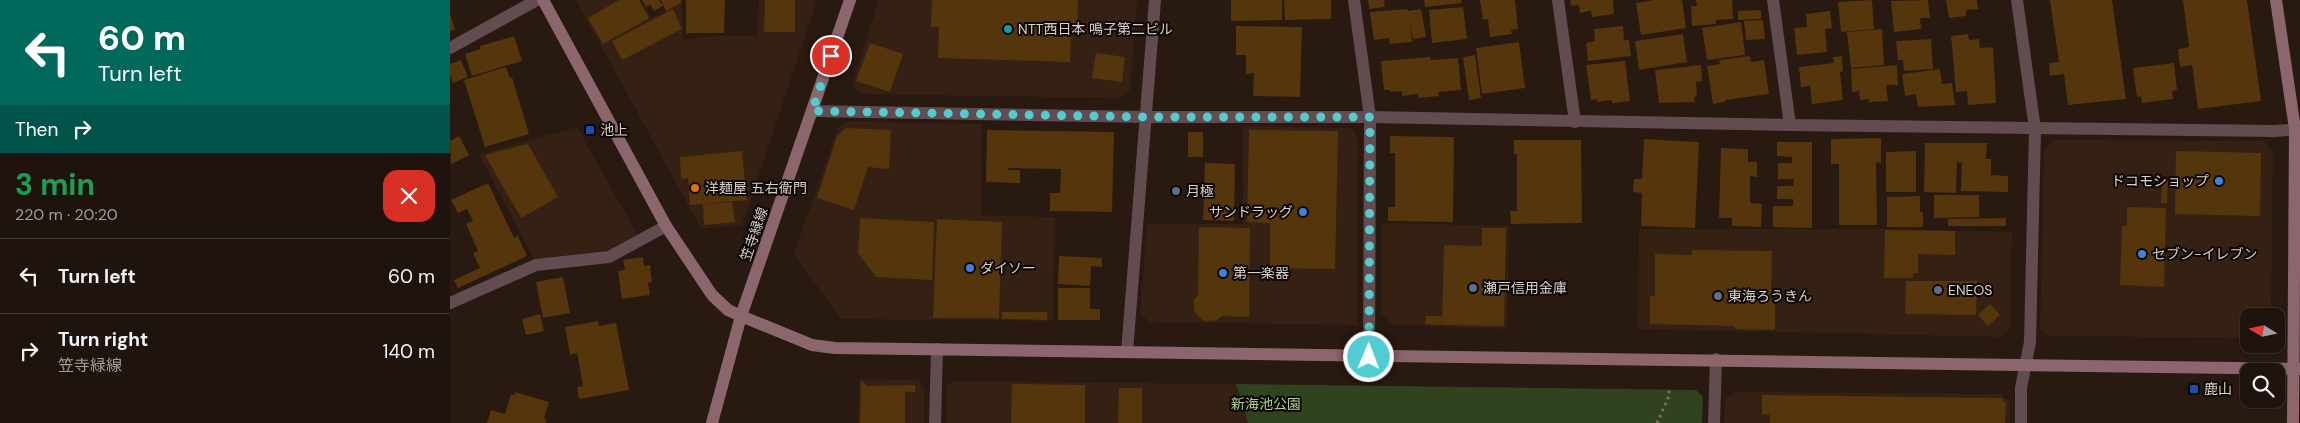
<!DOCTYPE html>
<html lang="en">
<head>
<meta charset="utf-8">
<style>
  body { margin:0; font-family:"DM Sans","Noto Sans JP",sans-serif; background:#2b201b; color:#f1f3f6; height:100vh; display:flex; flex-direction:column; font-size:19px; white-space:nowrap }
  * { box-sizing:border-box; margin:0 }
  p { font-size:16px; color:#a19e9d }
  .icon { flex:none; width:28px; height:28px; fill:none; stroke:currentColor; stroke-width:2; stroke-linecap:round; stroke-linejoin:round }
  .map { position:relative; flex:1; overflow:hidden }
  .panel { display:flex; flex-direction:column; background:#1e130d; width:450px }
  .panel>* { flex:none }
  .banner { background:#00695c; color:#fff; overflow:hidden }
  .needle { width:32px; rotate:280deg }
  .buttons { position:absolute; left:1790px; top:308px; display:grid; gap:10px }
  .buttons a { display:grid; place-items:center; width:45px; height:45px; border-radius:10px; background:#1e130d; box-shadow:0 1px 4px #0004,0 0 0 1px #3c322e; font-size:25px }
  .pin { position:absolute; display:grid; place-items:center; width:42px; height:42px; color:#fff; margin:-21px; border:2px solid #fff; border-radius:50%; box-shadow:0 1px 5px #0007 }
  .me { position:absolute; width:55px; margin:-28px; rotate:1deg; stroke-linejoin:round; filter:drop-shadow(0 0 4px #0008) }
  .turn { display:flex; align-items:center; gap:18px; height:105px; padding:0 15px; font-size:22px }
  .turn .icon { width:65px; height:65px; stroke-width:2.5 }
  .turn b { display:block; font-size:35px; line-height:42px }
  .then { display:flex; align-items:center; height:48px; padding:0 15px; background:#0003; gap:10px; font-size:19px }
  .round { display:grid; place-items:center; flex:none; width:52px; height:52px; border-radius:15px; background:#2b201b }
  .head { display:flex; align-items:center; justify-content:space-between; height:85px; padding:0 15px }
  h1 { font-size:30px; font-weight:700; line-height:38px; color:#1e9e55 }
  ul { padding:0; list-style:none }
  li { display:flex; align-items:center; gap:15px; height:75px; padding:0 15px; border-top:1px solid #3c322e }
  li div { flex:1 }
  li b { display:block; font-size:19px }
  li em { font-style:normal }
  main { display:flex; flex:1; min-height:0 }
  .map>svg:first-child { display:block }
  .built { fill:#352014 }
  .green { fill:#31431e }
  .building { fill:#55350b }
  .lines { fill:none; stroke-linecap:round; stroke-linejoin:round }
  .path { stroke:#7c6e67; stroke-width:3; stroke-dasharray:2.5 4; stroke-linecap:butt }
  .street { stroke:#634c50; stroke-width:12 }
  .secondary { stroke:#8b666c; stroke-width:12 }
  .route { stroke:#51ccd2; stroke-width:9; stroke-dasharray:0 16.2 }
  .culture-dot { fill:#0f9aa8; stroke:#0c0604; stroke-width:2 }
  .transit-dot { fill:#1a4fb4; stroke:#0c0604; stroke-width:2 }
  .shop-dot { fill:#3f7fe0; stroke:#0c0604; stroke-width:2 }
  .food-dot { fill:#e8710a; stroke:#0c0604; stroke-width:2 }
  .service-dot { fill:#5c6f8a; stroke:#0c0604; stroke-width:2 }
  .labels { text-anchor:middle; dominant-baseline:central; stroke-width:4; stroke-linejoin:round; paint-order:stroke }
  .poi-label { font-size:14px; fill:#dbd0ca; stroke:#0c0604; text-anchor:start }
  .street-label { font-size:14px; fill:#dbd0ca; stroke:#0c0604 }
  .park-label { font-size:14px; fill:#accf8a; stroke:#0c0604 }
</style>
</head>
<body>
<main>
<section class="panel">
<div class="banner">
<div class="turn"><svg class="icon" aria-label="left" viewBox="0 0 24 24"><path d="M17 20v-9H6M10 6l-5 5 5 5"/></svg><div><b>60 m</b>Turn left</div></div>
<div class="then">Then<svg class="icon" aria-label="right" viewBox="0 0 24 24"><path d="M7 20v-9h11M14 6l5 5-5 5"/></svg></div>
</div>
<div class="head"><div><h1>3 min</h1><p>220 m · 20:20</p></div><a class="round" style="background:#d93025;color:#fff"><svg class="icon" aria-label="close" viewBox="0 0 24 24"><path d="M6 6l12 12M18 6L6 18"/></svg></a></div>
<ul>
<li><svg class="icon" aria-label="left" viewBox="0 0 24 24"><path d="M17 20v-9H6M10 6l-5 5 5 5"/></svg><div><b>Turn left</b></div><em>60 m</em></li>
<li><svg class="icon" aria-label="right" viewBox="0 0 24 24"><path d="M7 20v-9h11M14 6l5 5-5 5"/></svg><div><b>Turn right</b><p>笠寺緑線</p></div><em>140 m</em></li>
</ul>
</section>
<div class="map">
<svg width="1850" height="423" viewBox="0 0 1850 423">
  <rect width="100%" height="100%" fill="#281911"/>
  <g class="built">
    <path d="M 126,0 L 190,0 L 201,18 L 216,11 L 210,0 L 232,0 L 233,40 L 258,36 L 307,36 L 309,0 L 367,0 L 292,225 L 251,229 Z"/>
    <path d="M 429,0 L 687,0 L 680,90 L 670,98 L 411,94 L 402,84 Z"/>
    <path d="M 397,121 L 532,124 L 531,215 L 605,217 L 603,321 L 391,319 L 344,254 L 388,127 Z"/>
    <path d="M 793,126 L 902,128 L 908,138 L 907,325 L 699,322 L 690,313 L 697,224 L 793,224 Z"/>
    <path d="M 127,127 L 187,234 L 157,251 L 84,259 L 29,154 Z"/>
    <path d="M 1603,140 L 1814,141 L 1823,152 L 1821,316 L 1799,316 L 1799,338 L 1598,336 L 1590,329 L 1594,150 Z"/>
    <path d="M 931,223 L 1059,226 L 1057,329 L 943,325 L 931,313 Z"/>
    <path d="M 1189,229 L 1433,229 L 1562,232 L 1560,327 L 1552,337 L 1188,329 Z"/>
    <path d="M 409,379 L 468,380 L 474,388 L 474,423 L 408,423 Z"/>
    <path d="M 506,381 L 786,384 L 798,423 L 497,423 L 497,386 Z"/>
    <path d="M 1286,392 L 1552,394 L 1560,403 L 1560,423 L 1274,423 L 1275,399 Z"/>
  </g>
  <path class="green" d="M 786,384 L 1246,390 L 1253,397 L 1252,423 L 798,423 Z"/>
  <g class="building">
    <path d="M 169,0 L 189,0 L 199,18 L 153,44 L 138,18 Z"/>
    <path d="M 192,0 L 209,0 L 213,6 L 204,11 L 200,4 L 196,7 Z"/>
    <path d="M 211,0 L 231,0 L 231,3 L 216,11 Z"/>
    <path d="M 236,0 L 275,0 L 274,33 L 236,33 Z"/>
    <path d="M 315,0 L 345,0 L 345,32 L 314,32 Z"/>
    <path d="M 482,0 L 628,0 L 627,32 L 621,31 L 620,62 L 488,58 L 489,27 L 481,27 Z"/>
    <path d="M 781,0 L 832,0 L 832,20 L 781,21 Z"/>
    <path d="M 834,0 L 881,0 L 881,19 L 835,20 Z"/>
    <path d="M 918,0 L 934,0 L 935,7 L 919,9 Z"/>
    <path d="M 974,0 L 1011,0 L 1012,3 L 975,7 Z"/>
    <path d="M 1030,0 L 1065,0 L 1068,29 L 1061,30 L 1062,34 L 1040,37 L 1038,19 L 1033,20 Z"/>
    <path d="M 1120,0 L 1163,0 L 1164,14 L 1142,17 L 1141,11 L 1130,13 L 1129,5 L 1121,6 Z"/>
    <path d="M 1205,0 L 1232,0 L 1236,28 L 1191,35 L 1186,3 Z"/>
    <path d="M 1246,0 L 1282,0 L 1283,19 L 1266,20 L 1266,24 L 1242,26 L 1241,6 L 1247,6 Z"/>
    <path d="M 1422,0 L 1424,29 L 1391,32 L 1388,2 Z"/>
    <path d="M 1478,0 L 1480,18 L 1470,18 L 1471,29 L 1444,32 L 1441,1 Z"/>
    <path d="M 1496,0 L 1527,0 L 1528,9 L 1516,10 L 1516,16 L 1499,18 Z"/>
    <path d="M 1600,0 L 1662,0 L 1676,99 L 1618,105 L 1614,74 L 1600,76 L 1599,63 L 1609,62 Z"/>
    <path d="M 1733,0 L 1797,0 L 1811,101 L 1748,109 L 1742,65 L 1730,67 L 1728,49 L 1739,47 Z"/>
    <path d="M 1013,7 L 1017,39 L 982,43 L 979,10 Z"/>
    <path d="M 223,9 L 232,29 L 172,60 L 162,41 Z"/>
    <path d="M 958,9 L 958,11 L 971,9 L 976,37 L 963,39 L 960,23 L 962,42 L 940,44 L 939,38 L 924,40 L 920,12 Z"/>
    <path d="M 1311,10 L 1311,19 L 1288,20 L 1288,11 Z"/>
    <path d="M 1380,11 L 1382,28 L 1375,29 L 1377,52 L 1347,55 L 1344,28 L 1357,27 L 1356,14 Z"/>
    <path d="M 0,14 L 5,30 L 0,31 Z"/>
    <path d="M 1313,20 L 1315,39 L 1296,40 L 1294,21 Z"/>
    <path d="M 1291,22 L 1295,55 L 1257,60 L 1252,28 Z"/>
    <path d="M 786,26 L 852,27 L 850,97 L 803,96 L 804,73 L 796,74 L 796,55 L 786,55 Z"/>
    <path d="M 1173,26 L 1174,40 L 1179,40 L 1181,56 L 1138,61 L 1136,43 L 1145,41 L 1144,29 Z"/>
    <path d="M 1432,29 L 1434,65 L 1401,68 L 1397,32 Z"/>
    <path d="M 1233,34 L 1237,62 L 1189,70 L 1185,41 Z"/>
    <path d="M 1518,34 L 1519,40 L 1529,39 L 1530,48 L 1543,47 L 1546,103 L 1518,105 L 1517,91 L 1506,92 L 1501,36 Z"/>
    <path d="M 64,36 L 72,61 L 22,76 L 15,54 L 30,49 L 30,46 Z"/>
    <path d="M 1481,39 L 1483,69 L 1454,71 L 1453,60 L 1448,60 L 1446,41 Z"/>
    <path d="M 1069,42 L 1075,88 L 1032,94 L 1026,48 Z"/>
    <path d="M 420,43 L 453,54 L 440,92 L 406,81 Z"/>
    <path d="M 646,53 L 675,57 L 672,82 L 642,78 Z"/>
    <path d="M 1025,55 L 1031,98 L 1019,100 L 1013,57 Z"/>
    <path d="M 1300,56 L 1301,62 L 1314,60 L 1319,94 L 1275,100 L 1275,102 L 1263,104 L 1257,66 L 1270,64 L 1269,60 Z"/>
    <path d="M 1392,56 L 1393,71 L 1390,72 L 1393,100 L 1362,104 L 1360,86 L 1351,87 L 1349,67 L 1384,63 L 1383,57 Z"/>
    <path d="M 980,57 L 981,60 L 1008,58 L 1011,90 L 988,92 L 989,96 L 968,98 L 968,94 L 952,96 L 952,91 L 940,92 L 940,90 L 934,90 L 931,61 Z"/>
    <path d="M 11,60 L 18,77 L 3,83 L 0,75 L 0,64 Z"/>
    <path d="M 1175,61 L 1180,101 L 1162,103 L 1162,100 L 1147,102 L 1147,99 L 1141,100 L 1136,65 Z"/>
    <path d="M 1724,63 L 1727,90 L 1722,91 L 1723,99 L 1692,103 L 1691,96 L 1687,97 L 1683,68 Z"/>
    <path d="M 1251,65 L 1252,81 L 1246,82 L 1247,97 L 1244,97 L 1245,102 L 1209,103 L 1205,70 Z"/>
    <path d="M 1447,65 L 1448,85 L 1436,85 L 1438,101 L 1419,102 L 1419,99 L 1410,100 L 1409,91 L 1402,92 L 1401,69 Z"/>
    <path d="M 56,67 L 60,78 L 62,77 L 79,134 L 35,147 L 14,80 Z"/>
    <path d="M 1490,69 L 1492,84 L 1502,83 L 1505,105 L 1468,107 L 1466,94 L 1455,96 L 1452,74 Z"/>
    <path d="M 396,128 L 441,130 L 439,169 L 418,167 L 404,210 L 367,198 L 387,136 Z"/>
    <path d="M 537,130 L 664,132 L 662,212 L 600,211 L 600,193 L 610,193 L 611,169 L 558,168 L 558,170 L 570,170 L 570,183 L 536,182 Z"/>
    <path d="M 799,130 L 888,131 L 885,269 L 820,268 L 820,223 L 797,222 Z"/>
    <rect x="738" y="132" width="15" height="25"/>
    <path d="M 9,136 L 19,155 L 1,164 L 0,141 Z"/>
    <path d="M 940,136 L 1004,137 L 1003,222 L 938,221 L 938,207 L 945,207 L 945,153 L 940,153 Z"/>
    <path d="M 1431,138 L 1431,163 L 1426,162 L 1427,225 L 1389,225 L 1389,164 L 1381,164 L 1381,139 Z"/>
    <path d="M 1194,139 L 1249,142 L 1245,228 L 1191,226 L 1192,193 L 1183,192 L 1184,179 L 1192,179 Z"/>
    <path d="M 1064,140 L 1131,140 L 1132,223 L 1061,224 L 1060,211 L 1067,211 L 1067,154 L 1064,154 Z"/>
    <path d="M 1327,142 L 1362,142 L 1362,228 L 1323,227 L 1323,206 L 1343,206 L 1343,199 L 1327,199 L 1327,186 L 1343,186 L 1344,179 L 1328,179 L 1328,163 L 1342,163 L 1342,157 L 1327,156 Z"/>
    <path d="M 1475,143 L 1537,143 L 1536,159 L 1541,159 L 1541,175 L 1558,176 L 1558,192 L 1511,191 L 1512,159 L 1511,163 L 1507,162 L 1506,193 L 1474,192 Z"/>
    <path d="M 78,144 L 108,197 L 71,218 L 35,155 Z"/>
    <path d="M 1271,148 L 1298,149 L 1298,162 L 1307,162 L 1307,177 L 1300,176 L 1300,203 L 1312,204 L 1311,227 L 1282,226 L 1282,218 L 1269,218 Z"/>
    <path d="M 292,151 L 297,200 L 240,205 L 238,178 L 231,179 L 230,157 Z"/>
    <path d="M 1466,151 L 1466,192 L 1436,192 L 1436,152 Z"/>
    <path d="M 1726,151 L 1811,153 L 1810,216 L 1725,214 Z"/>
    <path d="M 755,163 L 785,164 L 784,221 L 753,220 Z"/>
    <path d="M 1712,180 L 1718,180 L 1717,203 L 1711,203 Z"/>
    <path d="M 38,183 L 64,238 L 68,236 L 77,256 L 8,288 L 4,280 L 30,268 L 23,253 L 28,251 L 16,224 L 23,221 L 17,209 L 8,213 L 1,200 Z"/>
    <path d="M 1484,195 L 1529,195 L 1529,217 L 1484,218 Z"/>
    <path d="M 1470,196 L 1470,212 L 1473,212 L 1473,227 L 1437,227 L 1437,197 Z"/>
    <path d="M 282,202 L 285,222 L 254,225 L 253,204 Z"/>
    <path d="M 1677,207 L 1716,208 L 1714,287 L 1670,285 L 1672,226 L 1677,226 Z"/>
    <path d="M 410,218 L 484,222 L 482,280 L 426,277 L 408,253 Z"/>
    <path d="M 1556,218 L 1556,226 L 1498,226 L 1498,219 Z"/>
    <path d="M 487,219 L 552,222 L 549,318 L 483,318 Z"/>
    <path d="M 749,227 L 800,228 L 799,317 L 772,316 L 767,320 L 757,321 L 752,320 L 744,311 L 744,300 L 748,295 Z"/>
    <path d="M 1032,228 L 1056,228 L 1054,326 L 992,325 L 994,245 L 1032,246 Z"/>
    <path d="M 1435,230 L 1505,231 L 1505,255 L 1468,254 L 1468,273 L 1463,273 L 1463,278 L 1434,278 Z"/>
    <path d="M 1242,250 L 1322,251 L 1321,303 L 1325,303 L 1325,330 L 1285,329 L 1285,326 L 1200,324 L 1200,296 L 1205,296 L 1205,254 L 1242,255 Z"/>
    <path d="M 609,256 L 652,258 L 652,267 L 641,266 L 640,286 L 608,284 Z"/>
    <path d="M 193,257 L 194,266 L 200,265 L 202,282 L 198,283 L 200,295 L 172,299 L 168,271 L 175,270 L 173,260 Z"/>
    <path d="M 113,277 L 120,313 L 93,318 L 86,282 Z"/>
    <path d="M 1456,281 L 1527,281 L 1526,315 L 1455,314 Z"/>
    <path d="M 608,288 L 640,288 L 640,309 L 650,309 L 650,320 L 608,320 Z"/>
    <path d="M 1540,304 L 1550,315 L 1538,326 L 1528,315 Z"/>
    <path d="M 552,312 L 597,312 L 597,320 L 552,319 Z"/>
    <path d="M 90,314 L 94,331 L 76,335 L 72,319 Z"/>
    <path d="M 976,316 L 992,316 L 991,325 L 975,324 Z"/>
    <path d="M 148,321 L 149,326 L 166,323 L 179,390 L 129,399 L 127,387 L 133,386 L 127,353 L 120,355 L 115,327 Z"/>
    <path d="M 411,381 L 418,386 L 465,385 L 465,392 L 455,392 L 455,423 L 410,423 Z"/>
    <path d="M 562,384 L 635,385 L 635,423 L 561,423 Z"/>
    <path d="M 669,388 L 692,388 L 692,423 L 668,423 Z"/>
    <path d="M 65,392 L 99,402 L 94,418 L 97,419 L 95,423 L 37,423 L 41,410 L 55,414 L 61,394 L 65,395 Z"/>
    <path d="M 1312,395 L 1551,398 L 1556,403 L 1555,423 L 1320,423 L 1320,415 L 1312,414 Z"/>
  </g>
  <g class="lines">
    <path class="path" d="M 1207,423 L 1219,396 L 1219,390"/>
    <g class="street">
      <path d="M 904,0 L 920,117 L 919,357"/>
      <path d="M 1108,0 L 1125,122"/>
      <path d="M 1323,0 L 1340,125 L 1824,131 L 1850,129"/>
      <path d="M 1567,0 L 1585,129 L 1580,342 L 1571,388 L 1571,423"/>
      <path d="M 0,48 L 87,0"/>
      <path d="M 362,111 L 697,117 L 920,117 L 1340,125"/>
      <path d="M 0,303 L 86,265 L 159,257 L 216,226"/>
      <path d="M 677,352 L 705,0"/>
      <path d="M 485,423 L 487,349"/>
      <path d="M 1264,423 L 1266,359"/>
    </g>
    <g class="secondary">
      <path d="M 93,0 L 216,226 L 262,295 L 278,310 L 291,316 L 362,345 L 385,348 L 1850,369"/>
      <path d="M 1826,0 L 1845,129 L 1843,423"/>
      <path d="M 262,423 L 291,316 L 400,0"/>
    </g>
  </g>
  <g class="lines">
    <path class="route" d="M 381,56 L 362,111 L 697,117 L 920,117 L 919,357"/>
  </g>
  <circle class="culture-dot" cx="558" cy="29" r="5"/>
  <g class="transit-dot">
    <rect x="135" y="125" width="10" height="10" rx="2.5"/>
    <rect x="1739" y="384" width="10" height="10" rx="2.5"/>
  </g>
  <g class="shop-dot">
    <circle cx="1769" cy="181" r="5"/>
    <circle cx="853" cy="212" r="5"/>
    <circle cx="1692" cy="254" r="5"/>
    <circle cx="520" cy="268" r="5"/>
    <circle cx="773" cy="273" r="5"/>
  </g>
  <circle class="food-dot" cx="245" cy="188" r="5"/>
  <g class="service-dot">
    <circle cx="726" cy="191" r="5"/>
    <circle cx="1023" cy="288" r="5"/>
    <circle cx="1488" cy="290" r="5"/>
    <circle cx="1268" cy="296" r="5"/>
  </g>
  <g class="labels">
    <g class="poi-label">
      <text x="568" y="29">NTT西日本 鳴子第二ビル</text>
      <text x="150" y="130">池上</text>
      <text x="1759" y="181" text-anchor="end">ドコモショップ</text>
      <text x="255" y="188">洋麺屋 五右衛門</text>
      <text x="736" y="191">月極</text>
      <text x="843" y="212" text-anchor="end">サンドラッグ</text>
      <text x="1702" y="254">セブン-イレブン</text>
      <text x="530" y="268">ダイソー</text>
      <text x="783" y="273">第一楽器</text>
      <text x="1033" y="288">瀬戸信用金庫</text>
      <text x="1498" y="290">ENEOS</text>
      <text x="1278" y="296">東海ろうきん</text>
      <text x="1754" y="389">鹿山</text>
    </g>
    <g class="street-label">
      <text transform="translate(304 234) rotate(-71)">笠寺緑線</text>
    </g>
    <g class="park-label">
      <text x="816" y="404">新海池公園</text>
    </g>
  </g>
</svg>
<div class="buttons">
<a><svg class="needle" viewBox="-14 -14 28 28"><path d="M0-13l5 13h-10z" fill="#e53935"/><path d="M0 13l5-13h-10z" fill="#a19e9d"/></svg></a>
<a><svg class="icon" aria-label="search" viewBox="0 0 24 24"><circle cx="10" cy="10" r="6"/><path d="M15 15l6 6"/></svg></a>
</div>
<div class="pin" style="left:381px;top:56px;background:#d93025"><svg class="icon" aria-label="arrive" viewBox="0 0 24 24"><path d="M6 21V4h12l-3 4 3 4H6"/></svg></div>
<svg class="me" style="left:919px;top:357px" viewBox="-20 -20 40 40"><circle r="17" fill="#51ccd2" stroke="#fff" stroke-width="3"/><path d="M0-11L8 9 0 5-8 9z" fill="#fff"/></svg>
</div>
</main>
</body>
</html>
